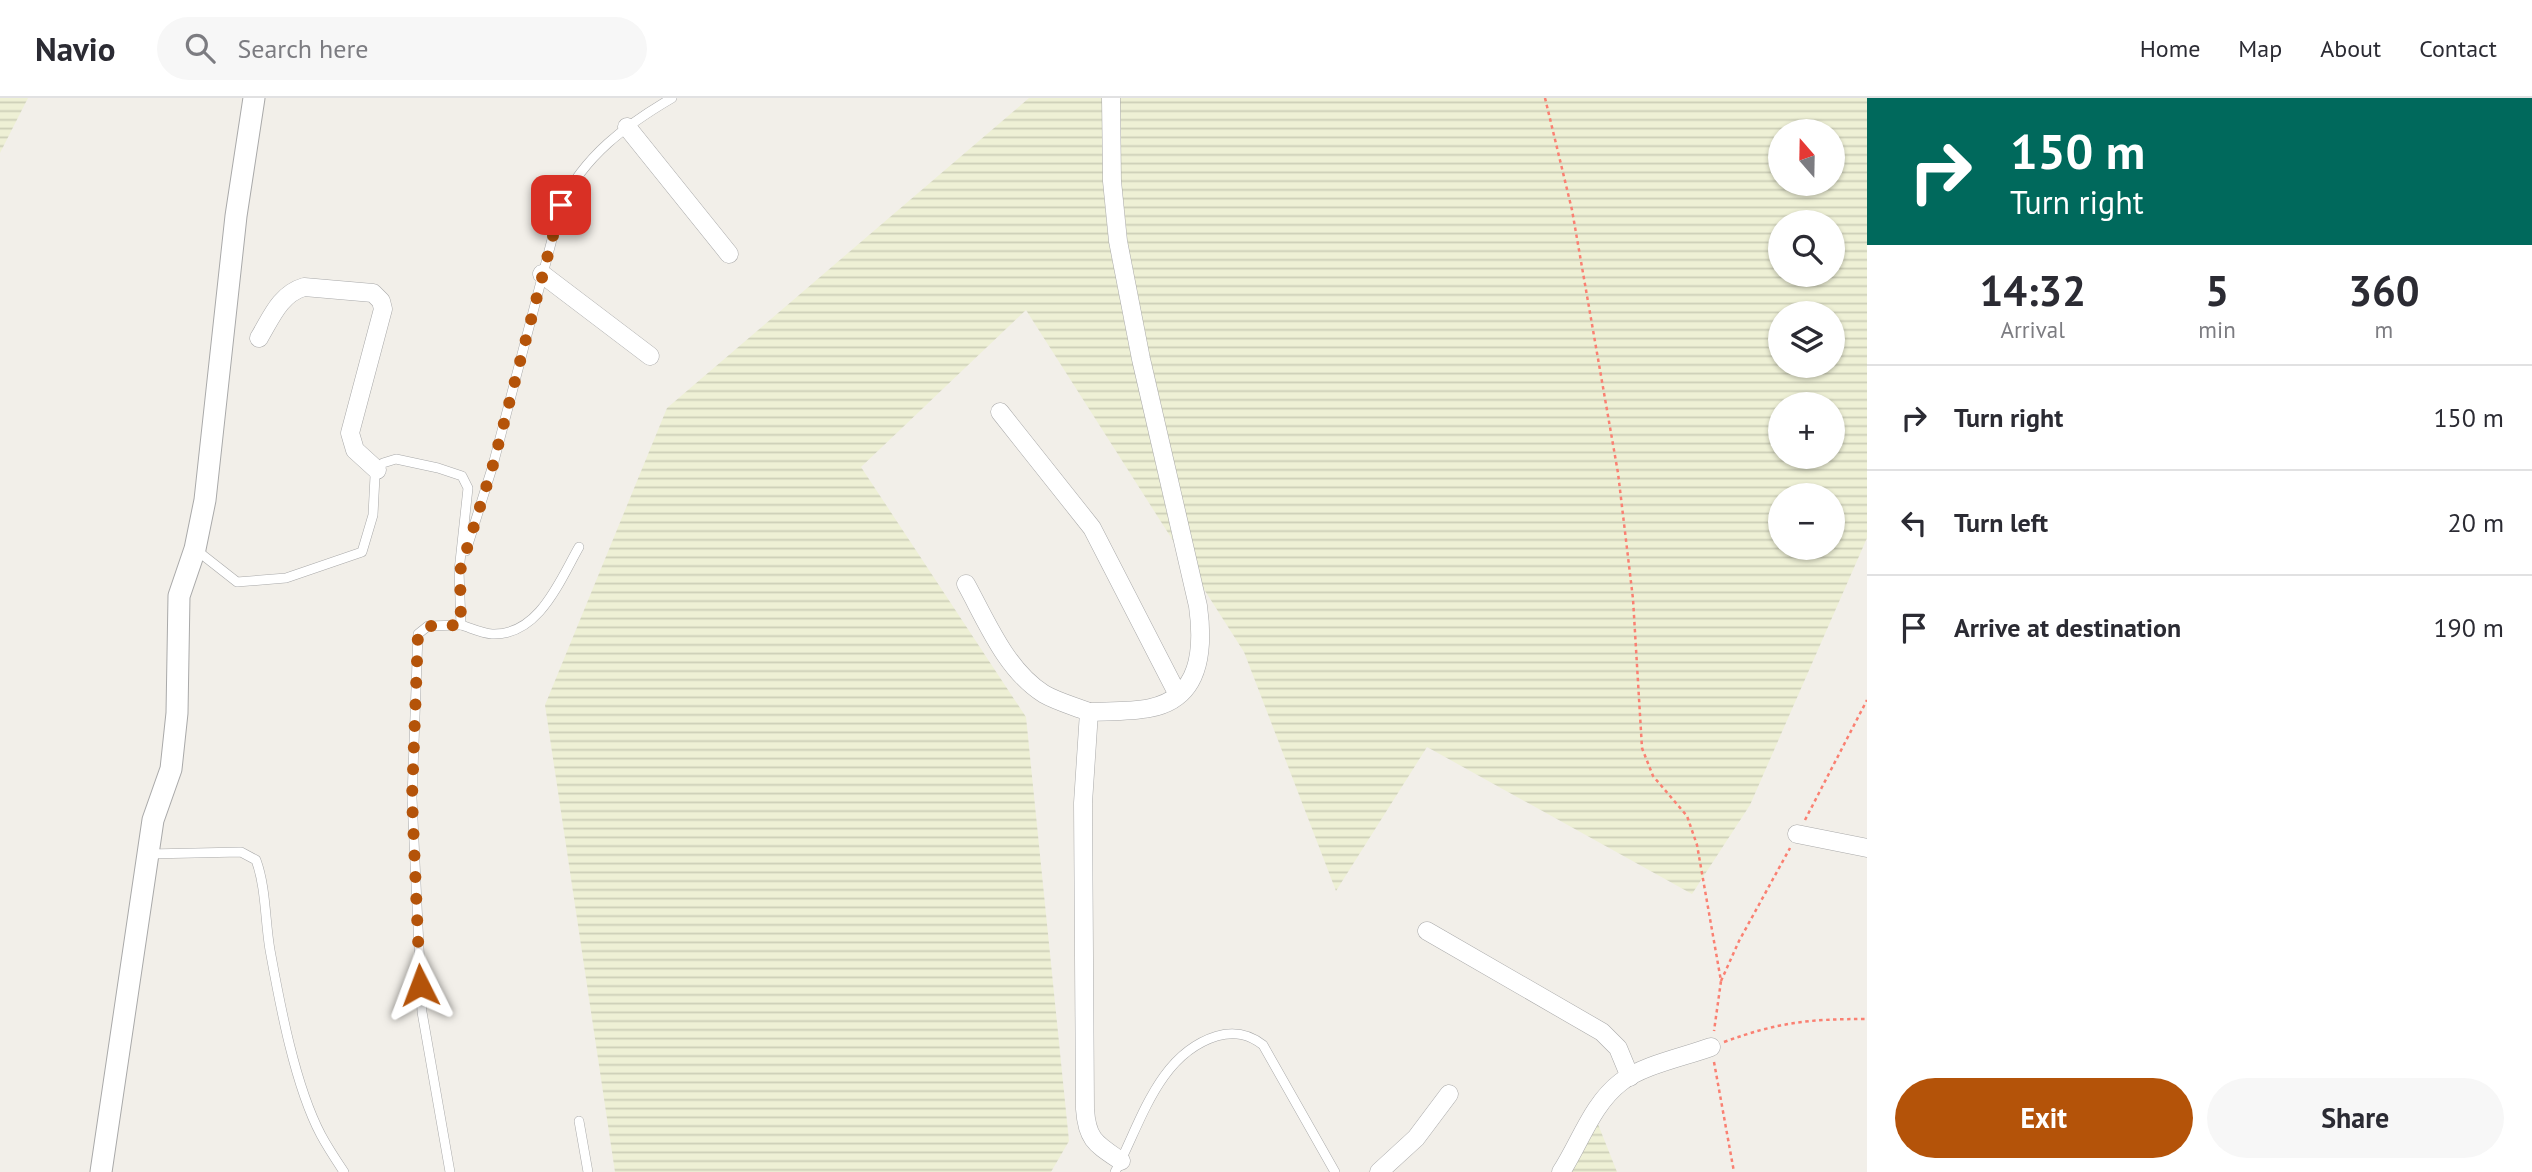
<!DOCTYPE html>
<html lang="en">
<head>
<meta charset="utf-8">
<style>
  body { margin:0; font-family:"PT Sans",sans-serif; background:#f7f7f7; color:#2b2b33; height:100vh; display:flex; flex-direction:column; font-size:26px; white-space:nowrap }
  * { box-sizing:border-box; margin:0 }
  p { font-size:23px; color:#7c7c81 }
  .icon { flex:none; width:38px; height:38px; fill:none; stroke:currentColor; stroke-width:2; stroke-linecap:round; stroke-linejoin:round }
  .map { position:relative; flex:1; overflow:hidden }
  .drawer { display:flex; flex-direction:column; background:#fff; width:665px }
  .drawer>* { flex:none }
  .guide { background:#00695c; color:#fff; overflow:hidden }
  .needle { width:46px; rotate:340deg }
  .tools { position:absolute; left:1768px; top:21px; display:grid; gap:14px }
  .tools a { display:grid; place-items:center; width:77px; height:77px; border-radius:50%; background:#fff; box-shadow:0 2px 5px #0004; font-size:35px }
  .pin { position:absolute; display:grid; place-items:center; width:60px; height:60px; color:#fff; margin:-30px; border-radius:14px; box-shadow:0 4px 10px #0006 }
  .me { position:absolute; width:77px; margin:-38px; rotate:357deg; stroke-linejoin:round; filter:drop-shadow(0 0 5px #0008) }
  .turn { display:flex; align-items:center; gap:24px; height:147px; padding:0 28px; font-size:32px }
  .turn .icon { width:91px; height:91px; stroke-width:2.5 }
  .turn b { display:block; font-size:49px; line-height:60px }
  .eta { display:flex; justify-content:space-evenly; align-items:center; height:119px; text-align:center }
  .eta b { font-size:42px; font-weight:700; line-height:49px }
  .button { display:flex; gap:14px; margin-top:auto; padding:14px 28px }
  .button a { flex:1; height:80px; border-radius:42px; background:#b45309; color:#fff; font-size:28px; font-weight:700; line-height:80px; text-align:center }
  .button a+a { background:#f7f7f7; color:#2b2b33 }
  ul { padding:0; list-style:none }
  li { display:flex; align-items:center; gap:21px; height:105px; padding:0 28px; border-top:2px solid #e1e1e2 }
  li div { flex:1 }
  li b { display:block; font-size:26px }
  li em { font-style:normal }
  header { display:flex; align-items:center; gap:42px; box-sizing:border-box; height:98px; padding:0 35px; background:#fff; border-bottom:2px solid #e1e1e2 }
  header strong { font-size:33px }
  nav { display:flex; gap:38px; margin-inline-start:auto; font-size:24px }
  .search { width:490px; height:63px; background:#f7f7f7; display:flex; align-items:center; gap:18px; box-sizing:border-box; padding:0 24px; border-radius:38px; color:#7c7c81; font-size:26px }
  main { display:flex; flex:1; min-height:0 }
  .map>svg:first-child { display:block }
  .farmland { fill:url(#farmland-rules); fill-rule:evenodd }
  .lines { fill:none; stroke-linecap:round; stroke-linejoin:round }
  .service-casing { stroke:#a9a9a9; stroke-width:10 }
  .minor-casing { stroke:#a9a9a9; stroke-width:19 }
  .tertiary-casing { stroke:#a9a9a9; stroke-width:23 }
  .path { stroke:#fa8072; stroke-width:2.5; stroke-dasharray:3.5 3.5; stroke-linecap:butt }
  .service { stroke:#fff; stroke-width:9 }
  .minor { stroke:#fff; stroke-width:18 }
  .tertiary { stroke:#fff; stroke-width:21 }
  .route { stroke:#b45309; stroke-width:12; stroke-dasharray:0 21.6 }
</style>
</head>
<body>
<header>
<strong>Navio</strong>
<div class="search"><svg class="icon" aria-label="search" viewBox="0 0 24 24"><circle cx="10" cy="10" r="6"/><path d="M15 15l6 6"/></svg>Search here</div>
<nav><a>Home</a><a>Map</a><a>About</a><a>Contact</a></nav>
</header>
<main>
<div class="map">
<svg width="1867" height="1074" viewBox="0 0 1867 1074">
  <defs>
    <pattern id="farmland-rules" width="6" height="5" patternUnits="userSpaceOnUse" patternTransform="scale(1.75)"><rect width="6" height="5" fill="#eef0d5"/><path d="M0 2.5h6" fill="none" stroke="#ccceb7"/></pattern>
  </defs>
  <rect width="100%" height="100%" fill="#f2efe9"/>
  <g class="farmland">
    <path d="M 0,0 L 28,0 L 0,55 Z"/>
    <path d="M 1029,0 L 1867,0 L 1867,440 L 1750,707 L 1692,796 L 1427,649 L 1336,793 L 1244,554 L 1026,212 L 861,369 L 1026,619 L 1069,1043 L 1051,1074 L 615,1074 L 545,607 L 667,310 ZM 1780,33 L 1832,33 L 1832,86 L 1780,86 ZM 1780,124 L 1832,124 L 1832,177 L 1780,177 ZM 1780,215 L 1832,215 L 1832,268 L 1780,268 ZM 1780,306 L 1832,306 L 1832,359 L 1780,359 ZM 1780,397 L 1832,397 L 1832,450 L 1780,450 Z"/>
    <path d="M 1592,1011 L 1617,1074 L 1556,1074 Z"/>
  </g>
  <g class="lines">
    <g class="service-casing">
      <g id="service">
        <path d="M 195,451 L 237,484 L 286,480 L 362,454 L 373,417 L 375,378 L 383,365 L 396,361 L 438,370 L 462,378 L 468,390 L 459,473 L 461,527 L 428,528 L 418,536 L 412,700 L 422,914 L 450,1074"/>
        <path d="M 466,453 L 493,367 L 561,107 C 584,58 626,27 672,0"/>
        <path d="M 461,527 C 471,530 481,535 492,536 C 539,538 560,482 579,449"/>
        <path d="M 149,756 L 241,754 L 256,762 C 266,789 265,823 270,852 C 280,907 295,988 321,1037 C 328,1050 336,1062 344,1074"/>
        <path d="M 579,1023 L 588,1074"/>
        <path d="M 1115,1074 C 1141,1025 1158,956 1217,938 C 1235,933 1249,936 1263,947 L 1335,1074"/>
      </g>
    </g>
    <g class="minor-casing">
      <g id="minor">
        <path d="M 1111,0 L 1112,83 L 1118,143 L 1141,261 L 1198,508 C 1204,551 1201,600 1150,610 C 1130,614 1109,613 1089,614 L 1083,705 L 1085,1011 C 1087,1042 1096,1046 1121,1063"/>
        <path d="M 627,29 L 729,156"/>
        <path d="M 542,176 L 650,258"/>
        <path d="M 259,240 C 271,220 280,196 304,189 L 373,195 L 381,203 L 383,211 L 350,335 L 355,352 L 377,372"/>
        <path d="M 1000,314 L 1092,430 L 1178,597"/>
        <path d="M 966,486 C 987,524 1006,572 1044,596 C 1058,604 1074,608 1089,614"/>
        <path d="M 1797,736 L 1867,750"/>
        <path d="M 1427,833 L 1602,934 L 1618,950 L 1630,979"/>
        <path d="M 1379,1074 L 1416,1040 L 1449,996"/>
        <path d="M 1561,1074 C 1580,1045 1592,1006 1621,984 C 1643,967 1684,959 1711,949"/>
      </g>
    </g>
    <g class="tertiary-casing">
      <path id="tertiary" d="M 101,1074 L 153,722 L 171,671 L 177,615 L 179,498 L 195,451 L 205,402 L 236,118 L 254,0"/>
    </g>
    <g class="path">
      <path d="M 1545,0 L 1572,112 L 1618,375 L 1633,501 L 1642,650 L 1653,678 L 1687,718 L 1697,747 L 1721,883 L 1714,933"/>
      <path d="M 1805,722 L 1867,602"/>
      <path d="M 1721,883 L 1739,843 L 1790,750"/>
      <path d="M 1724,944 C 1779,924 1809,921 1867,921"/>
      <path d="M 1714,964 L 1734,1074"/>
    </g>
    <use href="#service" class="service"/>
    <use href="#minor" class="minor"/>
    <use href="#tertiary" class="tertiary"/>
  </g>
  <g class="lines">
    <path class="route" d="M 420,887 L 412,700 L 418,536 L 428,528 L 461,527 L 460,473 L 493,367 L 561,107"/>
  </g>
</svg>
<div class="tools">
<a><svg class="needle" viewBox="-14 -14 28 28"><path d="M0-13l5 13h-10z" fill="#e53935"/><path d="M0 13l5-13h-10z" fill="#7c7c81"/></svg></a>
<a><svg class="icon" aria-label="search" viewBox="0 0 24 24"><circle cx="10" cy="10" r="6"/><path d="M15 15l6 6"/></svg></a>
<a><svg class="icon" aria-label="layers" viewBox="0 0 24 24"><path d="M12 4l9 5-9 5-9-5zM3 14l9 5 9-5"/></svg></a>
<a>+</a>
<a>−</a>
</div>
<div class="pin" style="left:561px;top:107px;background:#d93025"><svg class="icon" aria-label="arrive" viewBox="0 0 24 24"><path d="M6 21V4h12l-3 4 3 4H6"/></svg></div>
<svg class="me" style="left:420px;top:887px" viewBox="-20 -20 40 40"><path d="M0-17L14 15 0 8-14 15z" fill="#b45309" stroke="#fff" stroke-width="4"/></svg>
</div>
<section class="drawer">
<div class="guide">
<div class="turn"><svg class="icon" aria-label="right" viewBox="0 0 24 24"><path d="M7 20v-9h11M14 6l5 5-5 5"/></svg><div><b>150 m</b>Turn right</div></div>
</div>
<div class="eta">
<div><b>14:32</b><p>Arrival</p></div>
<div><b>5</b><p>min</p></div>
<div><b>360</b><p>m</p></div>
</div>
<ul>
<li><svg class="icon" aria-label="right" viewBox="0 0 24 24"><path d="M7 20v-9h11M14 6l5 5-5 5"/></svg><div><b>Turn right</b></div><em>150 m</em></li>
<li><svg class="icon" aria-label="left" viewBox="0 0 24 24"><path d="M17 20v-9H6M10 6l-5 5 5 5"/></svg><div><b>Turn left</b></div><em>20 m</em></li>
<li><svg class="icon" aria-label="arrive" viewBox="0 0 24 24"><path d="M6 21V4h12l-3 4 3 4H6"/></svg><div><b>Arrive at destination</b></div><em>190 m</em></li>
</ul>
<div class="button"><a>Exit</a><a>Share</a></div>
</section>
</main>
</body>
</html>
